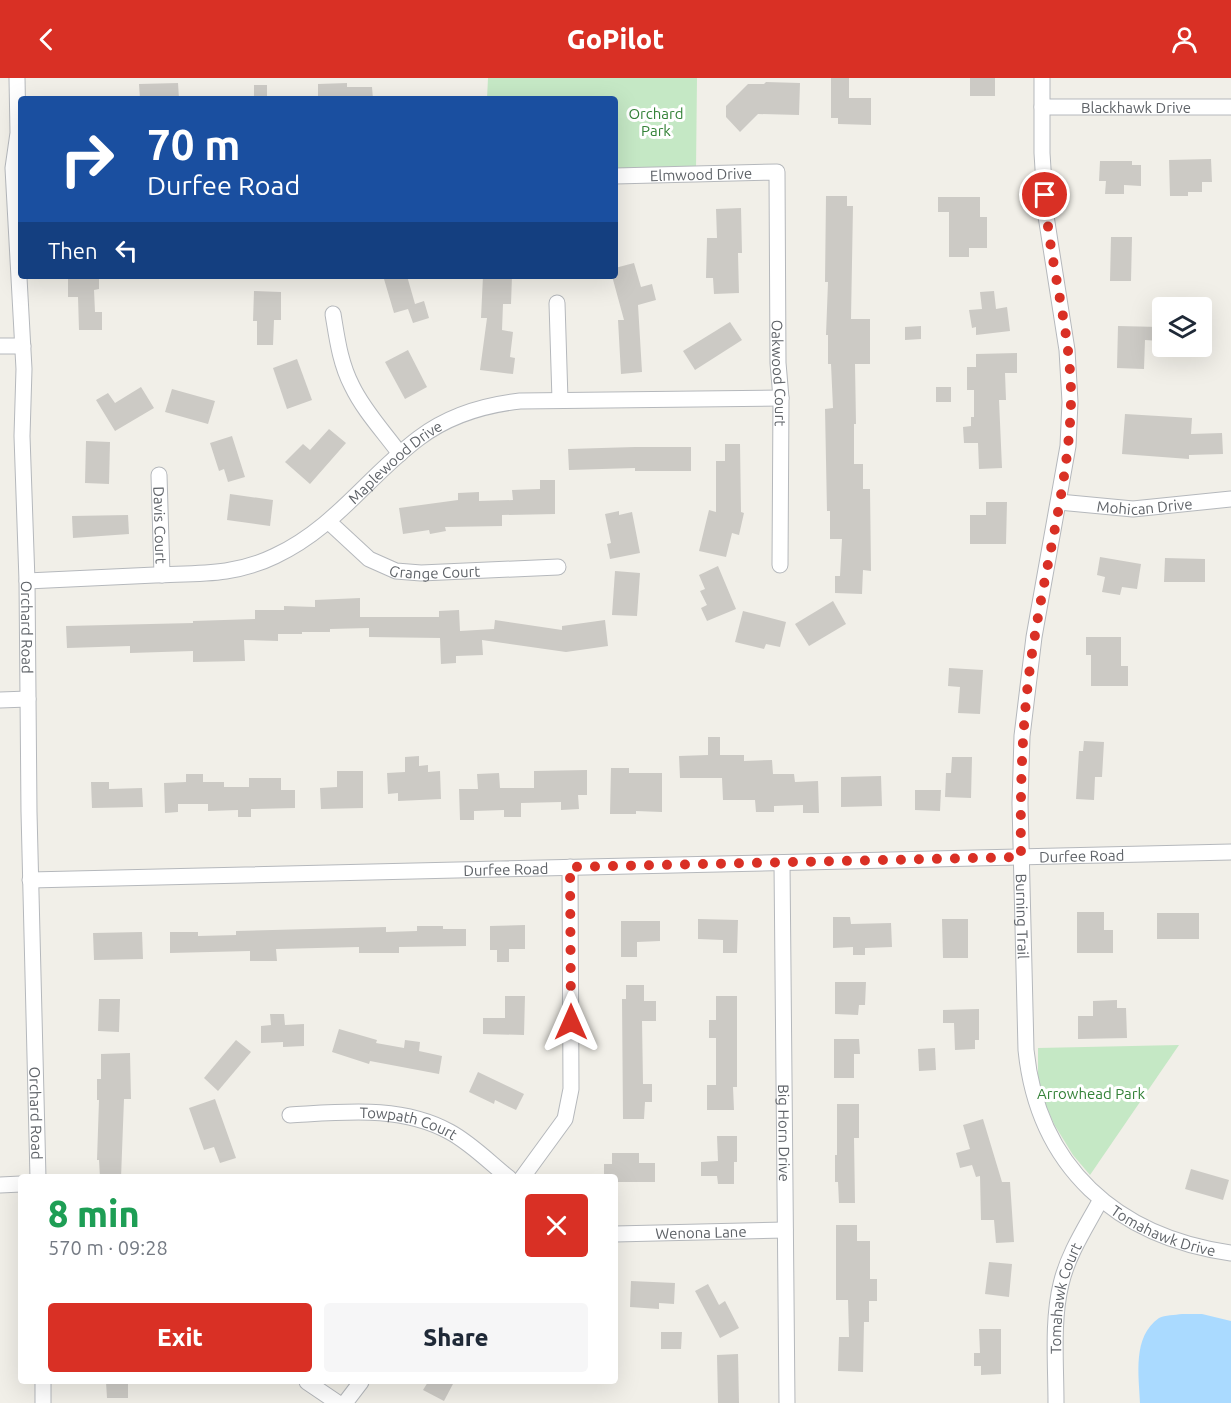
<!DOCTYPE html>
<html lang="en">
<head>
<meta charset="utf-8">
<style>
  body { margin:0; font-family:Ubuntu,sans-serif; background:#f6f6f7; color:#1f2937; height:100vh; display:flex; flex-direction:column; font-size:22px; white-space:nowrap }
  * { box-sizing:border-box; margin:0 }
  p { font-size:20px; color:#747a83 }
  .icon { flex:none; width:33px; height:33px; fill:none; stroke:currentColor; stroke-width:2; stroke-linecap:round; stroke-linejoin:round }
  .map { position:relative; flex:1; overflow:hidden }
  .panel { position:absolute; left:18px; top:1096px; width:600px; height:210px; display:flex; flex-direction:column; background:#fff; border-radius:6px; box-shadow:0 6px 24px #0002 }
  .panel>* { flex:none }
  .hud { position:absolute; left:18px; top:18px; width:600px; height:183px; border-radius:6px; box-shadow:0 6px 24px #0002; background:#1a4fa0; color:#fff; overflow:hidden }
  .fabs { position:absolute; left:1152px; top:219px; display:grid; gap:12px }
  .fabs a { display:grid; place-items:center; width:60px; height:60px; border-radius:6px; background:#fff; box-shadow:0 6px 24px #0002; font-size:30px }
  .pin { position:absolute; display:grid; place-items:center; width:51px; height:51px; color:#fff; margin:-26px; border:3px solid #fff; border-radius:50%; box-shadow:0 2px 6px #0007 }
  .me { position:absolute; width:66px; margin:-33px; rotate:0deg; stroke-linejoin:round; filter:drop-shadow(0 0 4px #0008) }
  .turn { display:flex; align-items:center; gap:21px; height:126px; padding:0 30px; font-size:27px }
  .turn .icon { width:78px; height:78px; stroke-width:2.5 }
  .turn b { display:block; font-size:42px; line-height:51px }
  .then { display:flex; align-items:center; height:57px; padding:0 30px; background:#0003; gap:12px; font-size:22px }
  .round { display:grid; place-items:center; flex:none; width:63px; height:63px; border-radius:6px; background:#f6f6f7 }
  .overview { display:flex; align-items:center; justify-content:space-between; height:102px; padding:0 30px }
  h1 { font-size:36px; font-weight:800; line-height:45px; color:#1e9e55 }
  .button { display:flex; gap:12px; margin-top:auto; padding:12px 30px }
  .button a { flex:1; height:69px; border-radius:6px; background:#d93025; color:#fff; font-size:24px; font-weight:800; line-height:69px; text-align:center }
  .button a+a { background:#f6f6f7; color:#1f2937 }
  header { display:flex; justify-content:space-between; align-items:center; height:78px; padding:0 30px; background:#d93025; color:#fff; font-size:27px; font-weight:800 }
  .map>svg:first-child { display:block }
  .green { fill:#c5e8c5 }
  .water { fill:#aadaff }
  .building { fill:#cccac5 }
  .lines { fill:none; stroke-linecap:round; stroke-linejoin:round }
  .street-casing { stroke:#b5b8bc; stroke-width:17 }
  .street { stroke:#fff; stroke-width:15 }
  .route { stroke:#d93025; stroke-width:10; stroke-dasharray:0 18 }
  .labels { text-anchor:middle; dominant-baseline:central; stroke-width:6; stroke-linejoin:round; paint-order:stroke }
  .street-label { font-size:15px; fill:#5f6368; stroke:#fff }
  .park-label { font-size:15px; fill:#348238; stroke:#fff }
</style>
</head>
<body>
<header><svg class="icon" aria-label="back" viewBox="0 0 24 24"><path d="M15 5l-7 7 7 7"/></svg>GoPilot<svg class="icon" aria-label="person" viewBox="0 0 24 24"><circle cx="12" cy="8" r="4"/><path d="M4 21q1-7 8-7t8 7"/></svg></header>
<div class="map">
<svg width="1231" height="1325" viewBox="0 0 1231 1325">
  <rect width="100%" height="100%" fill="#f1efe8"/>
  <g class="green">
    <path d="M 488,0 L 697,0 L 696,92 L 615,93 L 615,21 L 487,21 Z"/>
    <path d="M 1179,967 L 1090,1097 L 1073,1077 L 1054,1046 L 1038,1010 L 1038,970 Z"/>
  </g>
  <path class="water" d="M 1182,1236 L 1202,1236 L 1231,1243 L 1231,1325 L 1140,1325 C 1139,1297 1132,1259 1159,1240 C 1165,1237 1175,1237 1182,1236 Z"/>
  <g class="building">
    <path d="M 831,0 L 849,0 L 849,20 L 871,20 L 871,47 L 838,46 L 838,40 L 831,40 Z"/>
    <rect x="970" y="0" width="25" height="18"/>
    <path d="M 766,4 L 800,5 L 799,37 L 758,36 L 740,54 L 726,39 L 726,28 L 748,6 L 764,6 Z"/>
    <path d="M 178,5 L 179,21 L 140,21 L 139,6 Z"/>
    <path d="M 347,5 L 347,9 L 372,9 L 373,21 L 318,21 L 318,6 Z"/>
    <rect x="254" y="7" width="13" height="14"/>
    <path d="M 1211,81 L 1212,104 L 1202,104 L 1202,114 L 1188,114 L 1188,118 L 1170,118 L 1169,82 Z"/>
    <path d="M 1100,83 L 1132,83 L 1132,87 L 1141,87 L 1141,108 L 1124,107 L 1124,116 L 1105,116 L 1106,103 L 1099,103 Z"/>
    <path d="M 826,118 L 847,118 L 847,128 L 853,128 L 851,241 L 870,241 L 870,286 L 855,286 L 856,346 L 854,346 L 854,386 L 863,386 L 863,411 L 870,411 L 871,493 L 863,492 L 862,516 L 835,515 L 835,498 L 840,498 L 842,461 L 830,461 L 830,433 L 827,433 L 825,331 L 833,330 L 831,286 L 828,286 L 828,257 L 826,257 L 828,204 L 825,204 Z"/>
    <path d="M 938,119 L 980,119 L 980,139 L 987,139 L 987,170 L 969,170 L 969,179 L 949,179 L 949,134 L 938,134 Z"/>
    <path d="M 741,130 L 742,175 L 738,175 L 739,215 L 714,216 L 713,200 L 706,200 L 707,160 L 717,160 L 716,131 Z"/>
    <path d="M 1111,159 L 1132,159 L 1131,203 L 1110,203 Z"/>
    <path d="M 634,185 L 641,209 L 652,206 L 656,222 L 638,227 L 642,294 L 621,296 L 618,242 L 624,242 L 612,198 L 615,198 L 615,190 Z"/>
    <path d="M 68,198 L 99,198 L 99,211 L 94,212 L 95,234 L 102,234 L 102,252 L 79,252 L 78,219 L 68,219 Z"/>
    <path d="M 394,198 L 407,198 L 415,226 L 424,223 L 429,240 L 413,245 L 408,231 L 394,235 L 384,201 Z"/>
    <path d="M 483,198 L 512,198 L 511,226 L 503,226 L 502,252 L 513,254 L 510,279 L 515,280 L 513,296 L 480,292 L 487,240 L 481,240 Z"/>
    <path d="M 254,213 L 281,214 L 281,242 L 274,242 L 273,267 L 257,267 L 257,243 L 253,243 Z"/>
    <path d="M 994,213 L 996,231 L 1007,229 L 1010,253 L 976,257 L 976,249 L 972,250 L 969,232 L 982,231 L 980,214 Z"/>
    <path d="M 730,244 L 742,262 L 695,292 L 683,273 Z"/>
    <path d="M 921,248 L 921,261 L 905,262 L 905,249 Z"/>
    <path d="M 1118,248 L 1160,249 L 1160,263 L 1145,262 L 1144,291 L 1117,290 Z"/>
    <path d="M 408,272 L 427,309 L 405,321 L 385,284 Z"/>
    <path d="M 1017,275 L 1017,295 L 1005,295 L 1006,322 L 999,322 L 1002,390 L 979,391 L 978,365 L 964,365 L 963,349 L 971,348 L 971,339 L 974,339 L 974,312 L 967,312 L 967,289 L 976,289 L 976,276 Z"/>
    <path d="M 297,281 L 312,322 L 287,331 L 273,290 Z"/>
    <path d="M 141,309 L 154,330 L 115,353 L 96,322 L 108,315 L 115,325 Z"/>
    <rect x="936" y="309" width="15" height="15"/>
    <path d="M 172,311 L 215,323 L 208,346 L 165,334 Z"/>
    <path d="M 1125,336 L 1192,340 L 1191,356 L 1222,355 L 1223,376 L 1189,377 L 1189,381 L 1122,376 Z"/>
    <path d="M 329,351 L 346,365 L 310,406 L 285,384 L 303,366 L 310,372 Z"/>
    <path d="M 232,358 L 245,399 L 228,404 L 224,391 L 219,393 L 210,365 Z"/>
    <path d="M 86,363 L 110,364 L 109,406 L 85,405 Z"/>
    <path d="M 725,366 L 740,366 L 741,434 L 744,435 L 739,457 L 732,455 L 726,479 L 699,473 L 709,432 L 716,434 L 716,383 L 725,383 Z"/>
    <path d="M 635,369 L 691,369 L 691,393 L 635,393 L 635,390 L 569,392 L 568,371 Z"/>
    <path d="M 540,402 L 555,402 L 555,436 L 502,437 L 502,448 L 445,449 L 446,453 L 430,456 L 429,452 L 403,456 L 399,430 L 458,422 L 458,415 L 479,414 L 479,423 L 513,422 L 512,412 L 540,411 Z"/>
    <path d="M 230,416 L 273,422 L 270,448 L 227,442 Z"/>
    <path d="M 986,424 L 1007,424 L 1006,466 L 970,466 L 970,437 L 986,437 Z"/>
    <path d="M 619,433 L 619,437 L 632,434 L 640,475 L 610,481 L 607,466 L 611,465 L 605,436 Z"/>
    <path d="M 128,437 L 129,456 L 73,460 L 72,438 Z"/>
    <path d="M 1100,479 L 1141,486 L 1137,511 L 1122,509 L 1120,517 L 1102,514 L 1105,499 L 1097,497 Z"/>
    <path d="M 1165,480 L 1205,481 L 1205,504 L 1164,504 Z"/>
    <path d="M 718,488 L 736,531 L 707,543 L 701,530 L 707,527 L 700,513 L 705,511 L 699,497 Z"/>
    <path d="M 615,493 L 640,495 L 637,538 L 612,537 Z"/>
    <path d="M 360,520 L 360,539 L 439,539 L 439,533 L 459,532 L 460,553 L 494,551 L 495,542 L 562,552 L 562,548 L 605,542 L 608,568 L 566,574 L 482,562 L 483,577 L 456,578 L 456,585 L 441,586 L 440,560 L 369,559 L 369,550 L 330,551 L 330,554 L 302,554 L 302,556 L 278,556 L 278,563 L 244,562 L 245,583 L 193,584 L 193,573 L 130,575 L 130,568 L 67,570 L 66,548 L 193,545 L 193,543 L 255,541 L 255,532 L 284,532 L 284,528 L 315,529 L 315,522 Z"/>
    <path d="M 833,523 L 846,546 L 809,568 L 795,546 Z"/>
    <path d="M 743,533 L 786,544 L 780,569 L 766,566 L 764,571 L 735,564 Z"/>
    <path d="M 1086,559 L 1121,559 L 1121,588 L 1128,588 L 1128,608 L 1091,608 L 1091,577 L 1086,577 Z"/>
    <path d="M 949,590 L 983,592 L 980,636 L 958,635 L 960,609 L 948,608 Z"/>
    <path d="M 708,659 L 720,659 L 720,677 L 744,677 L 744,683 L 772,682 L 773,696 L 794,696 L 795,704 L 818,703 L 819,735 L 803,735 L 803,727 L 774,728 L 774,734 L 756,734 L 755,722 L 723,722 L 722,700 L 680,700 L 679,678 L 708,677 Z"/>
    <path d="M 1084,663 L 1104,664 L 1102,699 L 1095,699 L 1094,722 L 1076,721 L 1079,673 L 1083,673 Z"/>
    <path d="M 419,678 L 419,688 L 428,687 L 428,694 L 440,693 L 441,721 L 398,723 L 398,715 L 388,716 L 387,695 L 405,694 L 405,679 Z"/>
    <path d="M 952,679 L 972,679 L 971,720 L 945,719 L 946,695 L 951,695 Z"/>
    <path d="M 611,690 L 629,690 L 629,695 L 662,695 L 662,734 L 636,733 L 636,736 L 610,736 Z"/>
    <path d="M 587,692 L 587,717 L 578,717 L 579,731 L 561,732 L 561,724 L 521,725 L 521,739 L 504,739 L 504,732 L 474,733 L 474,742 L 460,742 L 459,711 L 478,711 L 477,696 L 499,695 L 500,710 L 534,710 L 534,693 Z"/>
    <path d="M 337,693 L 363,693 L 363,730 L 321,731 L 320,710 L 337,709 Z"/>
    <path d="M 186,696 L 203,696 L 203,704 L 224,704 L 224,709 L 249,709 L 249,700 L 281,700 L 281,712 L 295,712 L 295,730 L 251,731 L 251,739 L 238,739 L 238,732 L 208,733 L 208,726 L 178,726 L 178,734 L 165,735 L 164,705 L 186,704 Z"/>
    <path d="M 881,698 L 882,728 L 841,729 L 841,699 Z"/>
    <path d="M 91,704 L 109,704 L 109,711 L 142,710 L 143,729 L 92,730 Z"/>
    <path d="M 915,712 L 941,712 L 940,733 L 915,732 Z"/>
    <path d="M 1077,834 L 1104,834 L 1104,852 L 1113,852 L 1113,875 L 1077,875 Z"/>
    <rect x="1157" y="835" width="42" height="26"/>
    <path d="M 833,839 L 850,839 L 851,846 L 891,845 L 892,869 L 865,870 L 865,877 L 853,877 L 853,869 L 833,870 Z"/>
    <path d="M 698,841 L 738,842 L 737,875 L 723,875 L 723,862 L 698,861 Z"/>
    <path d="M 942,841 L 968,841 L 968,880 L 943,880 Z"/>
    <path d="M 621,843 L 660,843 L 660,863 L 637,864 L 637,879 L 621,879 Z"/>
    <path d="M 525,847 L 525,871 L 509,871 L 509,884 L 497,884 L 497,872 L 490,872 L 490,848 Z"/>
    <path d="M 417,848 L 443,848 L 443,851 L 466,851 L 466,868 L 399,869 L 399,875 L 359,875 L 359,869 L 276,871 L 277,883 L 250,883 L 250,873 L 170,875 L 170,854 L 198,854 L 198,858 L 236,857 L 236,853 L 386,849 L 386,854 L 417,853 Z"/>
    <path d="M 142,854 L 143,881 L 94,882 L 93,855 Z"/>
    <path d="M 835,904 L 866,904 L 865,927 L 859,927 L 858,937 L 835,936 Z"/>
    <path d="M 626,907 L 644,907 L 644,923 L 656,923 L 656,943 L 642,943 L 643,1006 L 652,1006 L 652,1024 L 645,1024 L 644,1041 L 623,1041 L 622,921 L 626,921 Z"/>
    <path d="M 505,918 L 525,918 L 524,957 L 483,956 L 483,940 L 505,940 Z"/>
    <path d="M 716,918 L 737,918 L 737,1009 L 733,1009 L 734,1032 L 707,1032 L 707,1007 L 716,1007 L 716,960 L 709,960 L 709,942 L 716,942 Z"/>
    <path d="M 99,921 L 120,921 L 119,954 L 98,953 Z"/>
    <path d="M 1117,922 L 1117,930 L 1126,930 L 1127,960 L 1078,961 L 1078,938 L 1093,938 L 1093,923 Z"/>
    <path d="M 979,931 L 979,962 L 975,962 L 975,971 L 955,972 L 954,945 L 943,945 L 943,932 Z"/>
    <path d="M 270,936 L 284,936 L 285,947 L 304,946 L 304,968 L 283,969 L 283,964 L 261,965 L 261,948 L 271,947 Z"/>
    <path d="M 339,951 L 377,962 L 376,965 L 404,970 L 405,962 L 420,964 L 419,973 L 442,978 L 439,996 L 370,983 L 369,986 L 332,974 Z"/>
    <path d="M 834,961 L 859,961 L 860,976 L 854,976 L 854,1000 L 834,1000 Z"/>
    <path d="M 236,962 L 251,974 L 218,1013 L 204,1000 Z"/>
    <path d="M 935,970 L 936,992 L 919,993 L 918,971 Z"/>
    <path d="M 130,975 L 131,1021 L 124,1021 L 121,1100 L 100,1100 L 99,1082 L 97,1082 L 99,1022 L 97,1022 L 97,1001 L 101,1001 L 101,976 Z"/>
    <path d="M 478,994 L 524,1016 L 516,1032 L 495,1022 L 494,1026 L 469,1014 Z"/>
    <path d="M 215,1021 L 236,1080 L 220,1085 L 214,1069 L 204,1072 L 189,1030 Z"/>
    <path d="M 837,1026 L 859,1026 L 859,1060 L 854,1060 L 855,1125 L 839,1125 L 838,1104 L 835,1104 L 835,1077 L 837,1077 Z"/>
    <path d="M 983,1041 L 1002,1104 L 1010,1104 L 1014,1164 L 996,1165 L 994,1142 L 981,1142 L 980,1098 L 976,1099 L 972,1087 L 960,1090 L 956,1075 L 970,1071 L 963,1047 Z"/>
    <path d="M 717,1058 L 737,1058 L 737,1084 L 734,1084 L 734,1106 L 718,1106 L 717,1098 L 701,1098 L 701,1084 L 718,1083 Z"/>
    <path d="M 612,1075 L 639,1075 L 639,1085 L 655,1085 L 655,1104 L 615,1104 L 615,1100 L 604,1100 L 604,1086 L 612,1086 Z"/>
    <path d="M 1191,1091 L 1229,1102 L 1223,1122 L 1185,1111 Z"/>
    <path d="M 836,1147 L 857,1147 L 857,1163 L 870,1163 L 870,1201 L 877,1201 L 877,1223 L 869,1223 L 869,1244 L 864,1244 L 863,1294 L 838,1293 L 839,1259 L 849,1259 L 848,1222 L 836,1222 Z"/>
    <path d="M 989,1184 L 1012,1186 L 1009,1219 L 985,1216 Z"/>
    <path d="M 631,1203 L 675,1205 L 674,1226 L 659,1225 L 659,1231 L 630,1229 Z"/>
    <path d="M 708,1206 L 719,1227 L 725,1223 L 739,1250 L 720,1260 L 695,1213 Z"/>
    <path d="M 979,1251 L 1001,1251 L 1001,1296 L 981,1297 L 981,1288 L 974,1288 L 974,1275 L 980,1275 Z"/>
    <path d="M 661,1254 L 682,1254 L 681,1271 L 661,1271 Z"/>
    <path d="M 738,1276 L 739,1325 L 718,1325 L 717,1277 Z"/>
    <path d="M 106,1304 L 128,1304 L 128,1320 L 107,1320 Z"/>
    <path d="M 428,1304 L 454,1304 L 444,1323 L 423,1312 Z"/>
  </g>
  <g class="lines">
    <g class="street-casing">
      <g id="street">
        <path id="s1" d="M 17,0 L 18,55 L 13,90 L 24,291 L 22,358 L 27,503 L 29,734 L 38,1100"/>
        <path id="s2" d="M 1042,0 L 1042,75 L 1046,138 L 1067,272 L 1070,324 L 1068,368 L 1034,559 L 1022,658 L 1020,725 L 1026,972 C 1038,1089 1117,1159 1231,1175"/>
        <path id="s3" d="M 1042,29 L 1231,29"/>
        <path id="s4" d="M 615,98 L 777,94 L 778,285 L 781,320 L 780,487"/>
        <path d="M 557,225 L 560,322"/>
        <path d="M 333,236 C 337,260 340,285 352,308 C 364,333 384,354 400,376"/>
        <path d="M 0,268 L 23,268"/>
        <path id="s5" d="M 159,397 L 162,497"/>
        <path id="s6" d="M 1059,424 L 1133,431 L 1231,421"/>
        <path id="s7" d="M 329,444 L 369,481 L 396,493 L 421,495 L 558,489"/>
        <path id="s8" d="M 27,503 C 70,501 112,499 155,497 C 198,495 234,498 275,478 C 335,450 368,398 419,360 C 448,338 484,327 520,323 L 781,320"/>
        <path d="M 0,622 L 28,621"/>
        <path id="s9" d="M 782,785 L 787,1325"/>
        <path id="s10" d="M 30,802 L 1231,774"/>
        <path id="s11" d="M 290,1037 C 344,1034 401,1027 450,1054 C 472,1066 490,1085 509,1100"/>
        <path d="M 522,1100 L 565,1041 L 571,1011 L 570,789"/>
        <path d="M 0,1107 L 21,1106"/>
        <path id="s12" d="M 615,1156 L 785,1152"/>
        <path d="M 43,1304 L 43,1325"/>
        <path d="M 307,1304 L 338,1325"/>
        <path d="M 345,1325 L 361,1304"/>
        <path id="s13" d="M 1056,1325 C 1056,1286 1052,1243 1061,1206 C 1068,1176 1086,1149 1100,1123"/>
      </g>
    </g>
    <use href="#street" class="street"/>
  </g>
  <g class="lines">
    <path class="route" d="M 571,944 L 570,789 L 1021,779 C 1020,704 1022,631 1035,557 C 1047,480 1069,402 1071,324 C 1072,255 1049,186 1045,117"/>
  </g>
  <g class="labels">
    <g class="street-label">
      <text stroke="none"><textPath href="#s3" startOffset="94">Blackhawk Drive</textPath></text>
      <text stroke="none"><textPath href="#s4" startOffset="86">Elmwood Drive</textPath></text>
      <text stroke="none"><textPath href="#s4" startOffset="363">Oakwood Court</textPath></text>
      <text stroke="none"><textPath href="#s8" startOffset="404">Maplewood Drive</textPath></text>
      <text stroke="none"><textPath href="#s6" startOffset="86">Mohican Drive</textPath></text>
      <text stroke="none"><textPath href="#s5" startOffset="50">Davis Court</textPath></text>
      <text stroke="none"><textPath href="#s7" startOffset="123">Grange Court</textPath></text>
      <text stroke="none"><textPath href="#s1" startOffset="550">Orchard Road</textPath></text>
      <text stroke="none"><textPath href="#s10" startOffset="1052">Durfee Road</textPath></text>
      <text stroke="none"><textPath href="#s10" startOffset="476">Durfee Road</textPath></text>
      <text stroke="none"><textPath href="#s2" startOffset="844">Burning Trail</textPath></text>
      <text stroke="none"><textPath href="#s1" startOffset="1036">Orchard Road</textPath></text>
      <text stroke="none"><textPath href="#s11" startOffset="120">Towpath Court</textPath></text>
      <text stroke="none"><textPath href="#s9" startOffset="270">Big Horn Drive</textPath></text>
      <text stroke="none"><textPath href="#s2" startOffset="1220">Tomahawk Drive</textPath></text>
      <text stroke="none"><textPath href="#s12" startOffset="86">Wenona Lane</textPath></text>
      <text stroke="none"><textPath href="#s13" startOffset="106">Tomahawk Court</textPath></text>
    </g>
    <g class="park-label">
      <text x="656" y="35">Orchard<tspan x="656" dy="17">Park</tspan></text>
      <text x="1091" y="1015">Arrowhead Park</text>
    </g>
  </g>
</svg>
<div class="fabs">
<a><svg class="icon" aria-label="layers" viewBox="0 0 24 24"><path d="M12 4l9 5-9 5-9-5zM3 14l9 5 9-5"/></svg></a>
</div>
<div class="pin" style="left:1045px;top:117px;background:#d93025"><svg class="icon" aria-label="arrive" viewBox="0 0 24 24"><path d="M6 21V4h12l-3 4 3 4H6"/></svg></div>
<svg class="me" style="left:571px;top:944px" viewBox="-20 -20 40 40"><path d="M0-17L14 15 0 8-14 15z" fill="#d93025" stroke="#fff" stroke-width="4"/></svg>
<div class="hud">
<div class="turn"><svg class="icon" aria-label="right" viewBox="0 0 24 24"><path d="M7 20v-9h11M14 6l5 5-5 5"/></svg><div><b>70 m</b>Durfee Road</div></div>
<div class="then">Then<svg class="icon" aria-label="left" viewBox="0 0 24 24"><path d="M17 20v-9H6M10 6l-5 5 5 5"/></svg></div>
</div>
<section class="panel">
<div class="overview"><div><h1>8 min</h1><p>570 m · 09:28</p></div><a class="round" style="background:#d93025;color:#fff"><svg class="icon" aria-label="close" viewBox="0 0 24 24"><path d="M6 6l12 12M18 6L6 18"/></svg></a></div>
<div class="button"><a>Exit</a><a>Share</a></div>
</section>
</div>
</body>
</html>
